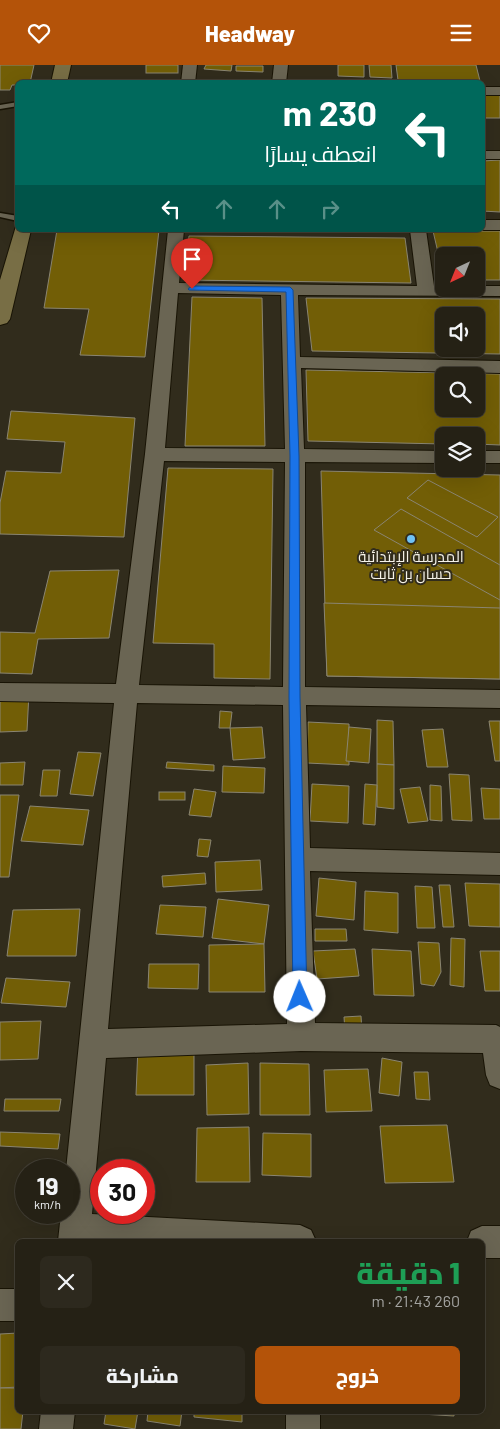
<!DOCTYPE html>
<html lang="ar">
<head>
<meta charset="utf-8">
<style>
  body { margin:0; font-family:Barlow,Cairo,sans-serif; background:#2d291e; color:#f1f3f6; direction:rtl; height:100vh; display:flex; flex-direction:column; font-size:19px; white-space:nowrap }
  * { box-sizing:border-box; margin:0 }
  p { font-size:16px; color:#a3a3a0 }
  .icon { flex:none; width:28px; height:28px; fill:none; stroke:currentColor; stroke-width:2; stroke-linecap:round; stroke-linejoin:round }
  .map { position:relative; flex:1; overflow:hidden; direction:ltr }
  .details { position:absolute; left:15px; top:1174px; width:470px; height:175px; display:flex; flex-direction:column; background:#252115; border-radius:8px; box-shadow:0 5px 20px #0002,0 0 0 1px #423e34; direction:rtl }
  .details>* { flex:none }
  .hud { position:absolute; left:15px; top:15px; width:470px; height:152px; border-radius:8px; box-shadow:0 5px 20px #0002,0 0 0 1px #423e34; direction:rtl; background:#00695c; color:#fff; overflow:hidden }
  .needle { width:32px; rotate:223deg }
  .tools { position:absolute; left:435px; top:182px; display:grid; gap:10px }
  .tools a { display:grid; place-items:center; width:50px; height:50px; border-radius:8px; background:#252115; box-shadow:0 5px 20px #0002,0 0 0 1px #423e34; font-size:25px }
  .speed { position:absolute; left:15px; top:1094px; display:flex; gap:10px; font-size:25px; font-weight:700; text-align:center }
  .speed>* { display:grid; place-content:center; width:65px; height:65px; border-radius:50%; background:#252115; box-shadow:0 5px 20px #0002,0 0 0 1px #423e34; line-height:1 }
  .speed small { font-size:12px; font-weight:400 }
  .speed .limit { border:8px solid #d22; background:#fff; color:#111 }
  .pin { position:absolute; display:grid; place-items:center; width:42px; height:42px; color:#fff; margin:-51px -21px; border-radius:50% 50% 50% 0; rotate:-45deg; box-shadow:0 0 5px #0007 }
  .pin .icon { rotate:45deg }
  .me { position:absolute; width:55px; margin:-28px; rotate:359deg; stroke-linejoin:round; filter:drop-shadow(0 0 4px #0008) }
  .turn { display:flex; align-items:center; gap:18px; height:105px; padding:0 25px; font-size:22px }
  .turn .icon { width:65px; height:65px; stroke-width:2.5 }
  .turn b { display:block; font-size:35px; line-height:42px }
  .lanes { display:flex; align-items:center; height:48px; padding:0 25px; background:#0003; justify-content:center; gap:25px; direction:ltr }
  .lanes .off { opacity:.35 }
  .round { display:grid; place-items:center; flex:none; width:52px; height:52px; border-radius:8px; background:#2d291e }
  .headline { display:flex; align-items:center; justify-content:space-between; height:85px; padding:0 25px }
  h1 { font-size:30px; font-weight:800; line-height:38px; color:#1e9e55 }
  .cta { display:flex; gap:10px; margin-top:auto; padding:10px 25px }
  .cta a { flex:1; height:58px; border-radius:8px; background:#b45309; color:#fff; font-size:20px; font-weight:800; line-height:58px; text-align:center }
  .cta a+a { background:#2d291e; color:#f1f3f6 }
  header { display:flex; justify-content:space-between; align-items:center; height:65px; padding:0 25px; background:#b45309; color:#fff; font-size:22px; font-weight:800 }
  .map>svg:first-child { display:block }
  .building { fill:#725e06; stroke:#8a8572; fill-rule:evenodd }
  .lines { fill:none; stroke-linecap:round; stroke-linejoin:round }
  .lane-casing { stroke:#191405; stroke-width:3 }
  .street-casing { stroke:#191405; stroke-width:2 }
  .secondary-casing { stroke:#191405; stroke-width:2 }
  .lane { fill:#6a6553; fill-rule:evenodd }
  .street { fill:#6a6553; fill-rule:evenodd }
  .secondary { fill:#786e45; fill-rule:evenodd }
  .route { fill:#1a73e8; stroke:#114b97 }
  .poi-dot { fill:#6fc2f4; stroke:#312c1c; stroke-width:2 }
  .labels { text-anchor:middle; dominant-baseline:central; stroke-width:4; stroke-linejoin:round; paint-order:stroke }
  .poi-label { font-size:15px; fill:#f6f3e9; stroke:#312c1c }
</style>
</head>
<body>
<header><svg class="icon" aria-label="menu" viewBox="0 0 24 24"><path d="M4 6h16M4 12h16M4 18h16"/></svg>Headway<svg class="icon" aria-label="heart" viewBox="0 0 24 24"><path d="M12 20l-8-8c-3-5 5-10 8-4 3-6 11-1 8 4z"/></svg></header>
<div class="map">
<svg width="500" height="1364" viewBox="0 0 500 1364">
  <rect width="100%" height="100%" fill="#312c1c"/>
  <g class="building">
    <path d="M 0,0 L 34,0 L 30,18 L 18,18 L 18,20 L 12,20 L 10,25 L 0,25 Z"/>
    <rect x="146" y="0" width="32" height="8"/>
    <path d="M 206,0 L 232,0 L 231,6 L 204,4 Z"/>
    <path d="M 338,0 L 364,0 L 364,12 L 338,11 Z"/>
    <path d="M 369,0 L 391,0 L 392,13 L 370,12 Z"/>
    <path d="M 396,0 L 476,0 L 480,16 L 398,15 Z"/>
    <path d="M 236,1 L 263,1 L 263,7 L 236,6 Z"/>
    <rect x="482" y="30" width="18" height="23"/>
    <path d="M 500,95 L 500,147 L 482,146 L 482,96 Z"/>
    <path d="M 57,165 L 159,165 L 145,292 L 80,290 L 89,244 L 44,243 Z"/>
    <path d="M 433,166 L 500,166 L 500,215 L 476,215 L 476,191 L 444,191 L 444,213 Z"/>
    <path d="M 189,171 L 405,173 L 411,218 L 184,215 Z"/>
    <path d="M 192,232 L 262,233 L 265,381 L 185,381 Z"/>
    <path d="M 306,233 L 500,234 L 500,289 L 312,286 ZM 444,251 L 476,251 L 476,284 L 444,284 Z"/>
    <path d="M 306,305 L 500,309 L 500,380 L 476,379 L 476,371 L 444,371 L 444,379 L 308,376 ZM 444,311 L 476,311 L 476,344 L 444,344 Z"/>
    <path d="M 11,346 L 135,353 L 124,472 L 0,469 L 0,438 L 6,406 L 61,408 L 65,377 L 7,374 Z"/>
    <path d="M 168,403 L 273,404 L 270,614 L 214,613 L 214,579 L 153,578 Z"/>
    <path d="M 321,406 L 500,410 L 500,614 L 327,611 Z"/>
    <path d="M 428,415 L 498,452 L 477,472 L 407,433 Z"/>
    <path d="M 401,444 L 500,500 L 500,535 L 374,465 Z"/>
    <path d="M 119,505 L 109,573 L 38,574 L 32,609 L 0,608 L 0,567 L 35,568 L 50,506 Z"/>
    <path d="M 324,538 L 500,543 L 500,614 L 327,611 Z"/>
    <path d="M 29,628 L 27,666 L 0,667 L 0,630 Z"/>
    <path d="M 220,646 L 232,647 L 230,663 L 219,663 Z"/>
    <path d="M 377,655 L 393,656 L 394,700 L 377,699 Z"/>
    <path d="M 489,656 L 500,656 L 500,696 L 495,696 Z"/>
    <path d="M 308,657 L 349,659 L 349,700 L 307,698 Z"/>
    <path d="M 262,662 L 265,693 L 233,695 L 230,663 Z"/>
    <path d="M 349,662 L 371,664 L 369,698 L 346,696 Z"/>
    <path d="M 443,664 L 448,702 L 427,702 L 422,665 Z"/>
    <path d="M 78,687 L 101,688 L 93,731 L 70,729 Z"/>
    <path d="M 25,697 L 23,720 L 0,720 L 0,698 Z"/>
    <path d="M 167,697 L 214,700 L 214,706 L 166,703 Z"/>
    <path d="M 377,699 L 394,700 L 394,744 L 377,742 Z"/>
    <path d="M 223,701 L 265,703 L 264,728 L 222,727 Z"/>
    <path d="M 43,705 L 60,705 L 57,731 L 40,731 Z"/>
    <path d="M 449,709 L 469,710 L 472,756 L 452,755 Z"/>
    <path d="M 312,719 L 349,721 L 348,758 L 310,756 Z"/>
    <path d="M 365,719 L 377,720 L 375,760 L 363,759 Z"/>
    <path d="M 430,720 L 441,721 L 442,756 L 430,755 Z"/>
    <path d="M 420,722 L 428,756 L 408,758 L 400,724 Z"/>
    <path d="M 481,723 L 500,724 L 500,754 L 484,754 Z"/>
    <path d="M 194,724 L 216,727 L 211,752 L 189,750 Z"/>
    <rect x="159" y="727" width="26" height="8"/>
    <path d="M 0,730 L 19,730 L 9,812 L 0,812 Z"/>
    <path d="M 30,741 L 89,745 L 83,780 L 21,776 Z"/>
    <path d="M 199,774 L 211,775 L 208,792 L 197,791 Z"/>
    <path d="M 260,795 L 262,825 L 216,827 L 215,797 Z"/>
    <path d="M 205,808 L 206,819 L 163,822 L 162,811 Z"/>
    <path d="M 319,813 L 356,817 L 354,855 L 316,851 Z"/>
    <path d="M 465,818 L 500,819 L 500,862 L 469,861 Z"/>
    <path d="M 439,820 L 450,820 L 454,862 L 443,862 Z"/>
    <path d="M 415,821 L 432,822 L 435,863 L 417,863 Z"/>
    <path d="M 365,826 L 398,828 L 398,868 L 364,865 Z"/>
    <path d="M 218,834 L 269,840 L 264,879 L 212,873 Z"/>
    <path d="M 160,840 L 206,842 L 203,872 L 156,869 Z"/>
    <path d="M 80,844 L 76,891 L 7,891 L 13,845 Z"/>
    <path d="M 315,864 L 346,864 L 347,876 L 315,876 Z"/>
    <path d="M 451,873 L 465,874 L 464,922 L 450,920 Z"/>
    <path d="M 418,877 L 439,878 L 441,907 L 434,921 L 421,919 Z"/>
    <path d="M 264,879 L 265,927 L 209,927 L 209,880 Z"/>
    <path d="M 355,884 L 359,911 L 317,914 L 313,886 Z"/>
    <path d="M 372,884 L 411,886 L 414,931 L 374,930 Z"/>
    <path d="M 480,886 L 500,886 L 500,926 L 485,926 Z"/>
    <path d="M 149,899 L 199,899 L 198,924 L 148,923 Z"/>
    <path d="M 6,913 L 70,917 L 66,942 L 1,938 Z"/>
    <path d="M 361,951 L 362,966 L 345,967 L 344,952 Z"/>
    <path d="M 41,956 L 38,994 L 0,995 L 0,957 Z"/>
    <path d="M 194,980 L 194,1030 L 136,1030 L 138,981 Z"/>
    <path d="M 382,993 L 402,997 L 399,1031 L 379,1028 Z"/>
    <path d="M 248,998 L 249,1049 L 207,1050 L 206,1000 Z"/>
    <path d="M 260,998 L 309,999 L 310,1050 L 260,1050 Z"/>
    <path d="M 368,1004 L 372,1046 L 326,1047 L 324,1005 Z"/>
    <path d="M 414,1007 L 428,1007 L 430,1035 L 416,1034 Z"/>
    <path d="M 5,1034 L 61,1034 L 59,1046 L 4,1046 Z"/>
    <path d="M 447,1060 L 454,1117 L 385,1118 L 380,1061 Z"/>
    <path d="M 249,1062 L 250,1117 L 196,1117 L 197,1063 Z"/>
    <path d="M 0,1067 L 60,1069 L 58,1084 L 0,1081 Z"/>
    <path d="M 263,1068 L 311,1069 L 311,1112 L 262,1110 Z"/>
    <path d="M 18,1268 L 18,1322 L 0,1323 L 0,1269 Z"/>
    <path d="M 0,1323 L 18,1323 L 18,1346 L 23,1346 L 21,1364 L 0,1364 Z"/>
    <path d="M 106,1346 L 138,1346 L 135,1364 L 104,1359 Z"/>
    <path d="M 148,1346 L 182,1346 L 180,1361 L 147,1356 Z"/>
    <path d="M 194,1346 L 242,1346 L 242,1357 L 194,1352 Z"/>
    <path d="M 388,1346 L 454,1346 L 454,1351 L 388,1347 Z"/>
  </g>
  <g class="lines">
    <g class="lane-casing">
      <g id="lane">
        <path d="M 18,37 L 18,41 L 0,44 L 0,40 Z"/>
        <path d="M 0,148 L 18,151 L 18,156 L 0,152 Z"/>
      </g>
    </g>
    <g class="street-casing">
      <g id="street">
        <path d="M 183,0 L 197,0 L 195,18 L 181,18 Z"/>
        <path d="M 274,0 L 288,0 L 286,18 L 272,18 Z"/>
        <rect x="482" y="22" width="18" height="8"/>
        <rect x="482" y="86" width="18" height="8"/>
        <rect x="482" y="155" width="18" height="10"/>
        <path d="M 168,165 L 184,165 L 179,218 L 417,221 L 410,165 L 426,165 L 434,221 L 444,221 L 444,224 L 476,224 L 476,221 L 500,221 L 500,231 L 298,230 L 300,292 L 500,296 L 500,308 L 301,303 L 304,384 L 444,386 L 444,398 L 305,397 L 305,622 L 500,625 L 500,643 L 306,640 L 310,783 L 500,788 L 500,810 L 310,806 L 315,958 L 496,960 L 500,962 L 500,1024 L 490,1020 L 486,1010 L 483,988 L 301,986 L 106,993 L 92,1149 L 300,1160 L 311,1165 L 316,1176 L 58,1176 L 61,1148 L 69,1148 L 69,1105 L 66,1105 L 114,638 L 0,636 L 0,618 L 116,619 L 145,389 ZM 178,228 L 281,230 L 285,384 L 165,383 ZM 164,396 L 285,397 L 283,622 L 139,620 ZM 137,638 L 283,640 L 287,959 L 108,964 Z"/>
        <rect x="476" y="386" width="24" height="12"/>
        <path d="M 482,1161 L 500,1161 L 500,1193 L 482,1193 L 482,1176 L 467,1176 L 471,1166 Z"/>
        <rect x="0" y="1224" width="18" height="32"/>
        <path d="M 41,1346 L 75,1346 L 73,1364 L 39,1364 Z"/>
        <rect x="286" y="1346" width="34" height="18"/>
      </g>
    </g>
    <g class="secondary-casing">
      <g id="secondary">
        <path d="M 55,0 L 71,0 L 67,18 L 51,18 Z"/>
        <path d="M 16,161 L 18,161 L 18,165 L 31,165 L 10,254 L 7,258 L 0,260 L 0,215 Z"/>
      </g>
    </g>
    <use href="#lane" class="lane"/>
    <use href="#street" class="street"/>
    <use href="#secondary" class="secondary"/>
  </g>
  <path class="route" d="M 192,221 L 290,222 L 293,225 L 299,391 L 300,632 L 307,932 L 305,937 L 300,939 L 295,937 L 293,932 L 289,632 L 290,391 L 286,227 L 189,225 L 188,224 Z"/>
  <circle class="poi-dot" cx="411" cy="474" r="5"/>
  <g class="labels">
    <g class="poi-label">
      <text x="411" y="491">المدرسة الإبتدائية<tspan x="411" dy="17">حسان بن ثابت</tspan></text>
    </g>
  </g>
</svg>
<div class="tools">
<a><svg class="needle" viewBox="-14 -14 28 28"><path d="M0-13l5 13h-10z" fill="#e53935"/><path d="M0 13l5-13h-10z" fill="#a3a3a0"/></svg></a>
<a><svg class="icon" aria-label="sound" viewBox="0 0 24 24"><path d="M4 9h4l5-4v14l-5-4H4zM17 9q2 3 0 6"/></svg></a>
<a><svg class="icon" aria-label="search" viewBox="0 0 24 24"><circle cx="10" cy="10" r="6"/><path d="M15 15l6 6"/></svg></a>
<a><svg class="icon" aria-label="layers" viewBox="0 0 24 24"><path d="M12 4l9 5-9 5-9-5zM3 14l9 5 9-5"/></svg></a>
</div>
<div class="speed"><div>19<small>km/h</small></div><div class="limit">30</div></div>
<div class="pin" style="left:192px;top:224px;background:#d93025"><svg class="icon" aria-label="arrive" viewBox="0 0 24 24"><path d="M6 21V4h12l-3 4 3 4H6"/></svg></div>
<svg class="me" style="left:300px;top:932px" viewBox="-20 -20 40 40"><circle r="19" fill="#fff"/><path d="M0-13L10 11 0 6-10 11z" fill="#1a73e8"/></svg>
<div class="hud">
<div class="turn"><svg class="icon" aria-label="left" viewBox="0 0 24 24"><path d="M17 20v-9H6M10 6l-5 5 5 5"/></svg><div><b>230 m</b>انعطف يسارًا</div></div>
<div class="lanes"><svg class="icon" aria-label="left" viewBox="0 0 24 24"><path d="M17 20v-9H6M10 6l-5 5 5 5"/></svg><svg class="icon off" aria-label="ahead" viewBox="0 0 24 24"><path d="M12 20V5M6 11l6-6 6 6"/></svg><svg class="icon off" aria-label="ahead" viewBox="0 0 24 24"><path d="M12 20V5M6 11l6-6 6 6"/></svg><svg class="icon off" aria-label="right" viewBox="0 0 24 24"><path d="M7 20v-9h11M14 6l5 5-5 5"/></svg></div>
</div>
<section class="details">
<div class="headline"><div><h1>1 دقيقة</h1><p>260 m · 21:43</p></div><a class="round"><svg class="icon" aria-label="close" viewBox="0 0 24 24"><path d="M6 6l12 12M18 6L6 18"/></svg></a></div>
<div class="cta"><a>خروج</a><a>مشاركة</a></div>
</section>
</div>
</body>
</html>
